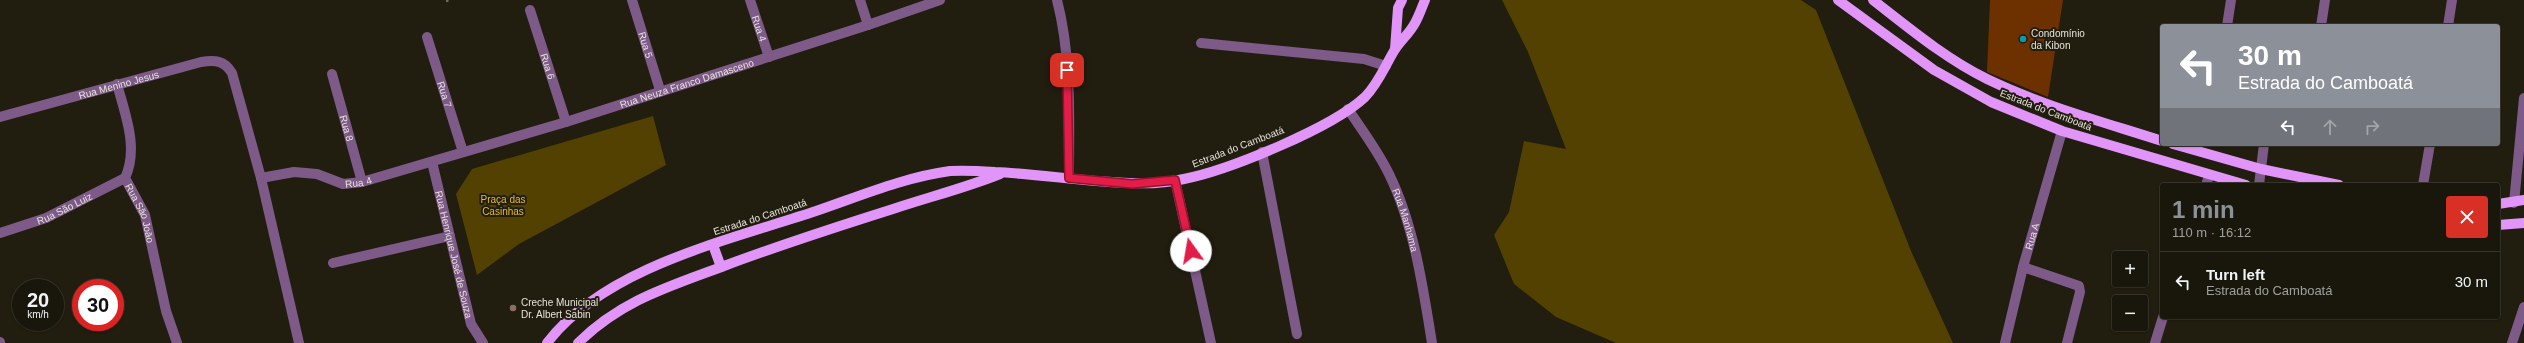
<!DOCTYPE html>
<html lang="en">
<head>
<meta charset="utf-8">
<style>
  body { margin:0; font-family:Arial,sans-serif; background:#262319; color:#f1f3f6; height:100vh; display:flex; flex-direction:column; font-size:15px; white-space:nowrap }
  * { box-sizing:border-box; margin:0 }
  p { font-size:13px; color:#9f9f9d }
  .icon { flex:none; width:22px; height:22px; fill:none; stroke:currentColor; stroke-width:2; stroke-linecap:round; stroke-linejoin:round }
  .map { position:relative; flex:1; overflow:hidden }
  .sheet { position:absolute; left:2160px; top:183px; width:340px; height:136px; display:flex; flex-direction:column; background:#19160b; border-radius:4px; box-shadow:0 1px 3px #0004,0 0 0 1px #37352c }
  .sheet>* { flex:none }
  .banner { position:absolute; left:2160px; top:24px; width:340px; height:122px; border-radius:4px; box-shadow:0 1px 3px #0004,0 0 0 1px #37352c; background:#8c9099; color:#fff; overflow:hidden }
  .controls { position:absolute; left:2112px; top:251px; display:grid; gap:8px }
  .controls a { display:grid; place-items:center; width:36px; height:36px; border-radius:4px; background:#19160b; box-shadow:0 1px 3px #0004,0 0 0 1px #37352c; font-size:20px }
  .speed { position:absolute; left:12px; top:279px; display:flex; gap:8px; font-size:20px; font-weight:700; text-align:center }
  .speed>* { display:grid; place-content:center; width:52px; height:52px; border-radius:50%; background:#19160b; box-shadow:0 1px 3px #0004,0 0 0 1px #37352c; line-height:1 }
  .speed small { font-size:10px; font-weight:400 }
  .speed .limit { border:6px solid #d22; background:#fff; color:#111 }
  .pin { position:absolute; display:grid; place-items:center; width:34px; height:34px; color:#fff; margin:-17px; border-radius:8px; box-shadow:0 2px 6px #0006 }
  .me { position:absolute; width:44px; margin:-22px; rotate:347deg; stroke-linejoin:round; filter:drop-shadow(0 0 3px #0008) }
  .turn { display:flex; align-items:center; gap:14px; height:84px; padding:0 12px; font-size:18px }
  .turn .icon { width:52px; height:52px; stroke-width:2.5 }
  .turn b { display:block; font-size:28px; line-height:34px }
  .lanes { display:flex; align-items:center; height:38px; padding:0 12px; background:#0003; justify-content:center; gap:20px; direction:ltr }
  .lanes .off { opacity:.35 }
  .round { display:grid; place-items:center; flex:none; width:42px; height:42px; border-radius:4px; background:#262319 }
  .headline { display:flex; align-items:center; justify-content:space-between; height:68px; padding:0 12px }
  h1 { font-size:24px; font-weight:600; line-height:30px; color:#8c9099 }
  ul { padding:0; list-style:none }
  li { display:flex; align-items:center; gap:12px; height:60px; padding:0 12px; border-top:1px solid #37352c }
  li div { flex:1 }
  li b { display:block; font-size:15px }
  li em { font-style:normal }
  .map>svg:first-child { display:block }
  .green { fill:#524100 }
  .building { fill:#6d3100 }
  .lines { fill:none; stroke-linecap:round; stroke-linejoin:round }
  .path { stroke:#767266; stroke-width:2.5; stroke-dasharray:2 3; stroke-linecap:butt }
  .minor { stroke:#7e5a89; stroke-width:10 }
  .major { stroke:#e295f8; stroke-width:10 }
  .route-casing { stroke:#92132f; stroke-width:10 }
  .route { stroke:#e11d48; stroke-width:7 }
  .culture-dot { fill:#0f9aa8; stroke:#211d0f; stroke-width:1.5 }
  .education-dot { fill:#8d6e63; stroke:#211d0f; stroke-width:1.5 }
  .labels { text-anchor:middle; dominant-baseline:central; stroke-width:4; stroke-linejoin:round; paint-order:stroke }
  .street-label { font-size:10px; fill:#e6e3da; stroke:#211d0f }
  .poi-label { font-size:10px; fill:#e6e3da; stroke:#211d0f; text-anchor:start }
  .park-label { font-size:10px; fill:#e7bf2c; stroke:#211d0f }
</style>
</head>
<body>
<div class="map">
<svg width="2524" height="343" viewBox="0 0 2524 343">
  <rect width="100%" height="100%" fill="#211d0f"/>
  <g class="green">
    <path d="M 1502,0 L 1801,0 L 1816,10 L 1911,251 L 1953,343 L 1616,343 L 1556,317 L 1514,284 L 1494,235 L 1509,212 L 1524,141 L 1566,149 L 1528,52 Z"/>
    <path d="M 653,116 L 666,165 L 519,244 L 477,275 L 456,194 L 472,169 Z"/>
  </g>
  <path class="building" d="M 1990,0 L 2063,0 L 2048,97 L 1987,72 Z"/>
  <g class="lines">
    <path class="path" d="M 447,0 L 448,3"/>
    <g class="minor">
      <path id="s1" d="M 632,0 L 660,90"/>
      <path id="s2" d="M 750,0 L 769,57"/>
      <path d="M 860,0 L 868,25"/>
      <path d="M 1057,0 C 1072,58 1069,119 1069,178"/>
      <path id="s3" d="M 530,10 L 566,122"/>
      <path d="M 2227,26 L 2231,0"/>
      <path d="M 2321,26 L 2325,0"/>
      <path d="M 2448,26 L 2452,0"/>
      <path id="s4" d="M 427,37 L 463,152"/>
      <path d="M 1201,43 L 1364,59 L 1386,66"/>
      <path id="s5" d="M 332,74 L 362,182"/>
      <path id="s6" d="M 117,84 C 125,114 139,148 125,178 L 145,215 L 166,311 L 177,343"/>
      <path id="s7" d="M 1348,109 C 1362,130 1378,151 1389,174 C 1414,225 1423,287 1432,343"/>
      <path id="s8" d="M 0,117 L 201,62 C 215,60 224,60 232,73 L 261,178 L 299,343"/>
      <path d="M 1262,152 L 1297,334"/>
      <path id="s9" d="M 432,162 L 471,324 L 483,343"/>
      <path id="s10" d="M 261,178 L 294,172 L 317,174 L 343,184 L 362,182 L 566,122 L 868,25 L 940,0"/>
      <path d="M 1175,180 L 1211,343"/>
      <path d="M 2206,185 L 2209,176"/>
      <path d="M 2259,185 L 2264,144"/>
      <path d="M 2423,185 L 2430,144"/>
      <path d="M 2514,203 L 2524,98"/>
      <path id="s11" d="M 0,233 L 46,218 L 125,178"/>
      <path d="M 333,263 L 450,236"/>
      <path d="M 2023,267 L 2079,286 L 2080,292 L 2067,343"/>
      <path d="M 0,342 L 0,343"/>
      <path id="s12" d="M 2005,343 L 2023,267 L 2062,131"/>
      <path d="M 2155,343 L 2163,317"/>
      <path d="M 2512,343 L 2524,307"/>
    </g>
    <g class="major">
      <path d="M 1838,0 L 1934,70 L 1991,102 L 2062,131 L 2246,185"/>
      <path d="M 1873,0 C 1909,28 1946,59 1987,79 C 2043,106 2103,122 2162,141"/>
      <path d="M 1395,49 L 1398,8 L 1402,0"/>
      <path d="M 2173,144 L 2261,169 L 2339,185"/>
      <path d="M 2498,204 L 2524,200"/>
      <path d="M 2498,225 L 2524,223"/>
      <path d="M 713,245 L 721,267"/>
      <path d="M 547,343 C 605,267 729,240 816,211 C 860,196 905,177 950,171 C 965,170 980,171 995,172 C 1040,174 1085,182 1130,183 C 1148,184 1166,183 1184,179 C 1229,170 1332,128 1365,97 C 1378,84 1385,66 1394,51 C 1400,41 1410,33 1415,23 C 1419,16 1422,7 1425,0"/>
      <path d="M 578,343 C 622,300 668,287 724,266 C 780,245 836,227 893,209 C 929,197 965,188 1000,174"/>
    </g>
  </g>
  <g class="lines">
    <g class="route-casing">
      <path id="route" d="M 1067,70 L 1069,178 L 1132,184 L 1175,180 L 1191,251"/>
    </g>
    <use href="#route" class="route"/>
  </g>
  <circle class="culture-dot" cx="2023" cy="39" r="4"/>
  <circle class="education-dot" cx="513" cy="308" r="4"/>
  <g class="labels">
    <g class="street-label">
      <text stroke="none"><textPath href="#s2" startOffset="30">Rua 4</textPath></text>
      <text stroke="none"><textPath href="#s1" startOffset="47">Rua 5</textPath></text>
      <text stroke="none"><textPath href="#s3" startOffset="59">Rua 6</textPath></text>
      <text stroke="none"><textPath href="#s10" startOffset="443">Rua Neuza Franco Damasceno</textPath></text>
      <text stroke="none"><textPath href="#s8" startOffset="123">Rua Menino Jesus</textPath></text>
      <text stroke="none"><textPath href="#s4" startOffset="60">Rua 7</textPath></text>
      <text transform="translate(2046 110) rotate(21)">Estrada do Camboatá</text>
      <text stroke="none"><textPath href="#s5" startOffset="56">Rua 8</textPath></text>
      <text transform="translate(1238 147) rotate(-21)">Estrada do Camboatá</text>
      <text stroke="none"><textPath href="#s10" startOffset="100">Rua 4</textPath></text>
      <text stroke="none"><textPath href="#s11" startOffset="69">Rua São Luiz</textPath></text>
      <text stroke="none"><textPath href="#s6" startOffset="135">Rua Sāo Joāo</textPath></text>
      <text transform="translate(760 217) rotate(-18)">Estrada do Camboatá</text>
      <text stroke="none"><textPath href="#s7" startOffset="126">Rua Manhama</textPath></text>
      <text stroke="none"><textPath href="#s12" startOffset="110">Rua A</textPath></text>
      <text stroke="none"><textPath href="#s9" startOffset="95">Rua Henrique José de Souza</textPath></text>
    </g>
    <g class="poi-label">
      <text x="2031" y="33">Condomínio<tspan x="2031" dy="12">da Kibon</tspan></text>
      <text x="521" y="302">Creche Municipal<tspan x="521" dy="12">Dr. Albert Sabin</tspan></text>
    </g>
    <g class="park-label">
      <text x="503" y="199">Praça das<tspan x="503" dy="12">Casinhas</tspan></text>
    </g>
  </g>
</svg>
<div class="controls">
<a>+</a>
<a>−</a>
</div>
<div class="speed"><div>20<small>km/h</small></div><div class="limit">30</div></div>
<div class="pin" style="left:1067px;top:70px;background:#d93025"><svg class="icon" aria-label="arrive" viewBox="0 0 24 24"><path d="M6 21V4h12l-3 4 3 4H6"/></svg></div>
<svg class="me" style="left:1191px;top:251px" viewBox="-20 -20 40 40"><circle r="19" fill="#fff"/><path d="M0-13L10 11 0 6-10 11z" fill="#e11d48"/></svg>
<div class="banner">
<div class="turn"><svg class="icon" aria-label="left" viewBox="0 0 24 24"><path d="M17 20v-9H6M10 6l-5 5 5 5"/></svg><div><b>30 m</b>Estrada do Camboatá</div></div>
<div class="lanes"><svg class="icon" aria-label="left" viewBox="0 0 24 24"><path d="M17 20v-9H6M10 6l-5 5 5 5"/></svg><svg class="icon off" aria-label="ahead" viewBox="0 0 24 24"><path d="M12 20V5M6 11l6-6 6 6"/></svg><svg class="icon off" aria-label="right" viewBox="0 0 24 24"><path d="M7 20v-9h11M14 6l5 5-5 5"/></svg></div>
</div>
<section class="sheet">
<div class="headline"><div><h1>1 min</h1><p>110 m · 16:12</p></div><a class="round" style="background:#d93025;color:#fff"><svg class="icon" aria-label="close" viewBox="0 0 24 24"><path d="M6 6l12 12M18 6L6 18"/></svg></a></div>
<ul>
<li><svg class="icon" aria-label="left" viewBox="0 0 24 24"><path d="M17 20v-9H6M10 6l-5 5 5 5"/></svg><div><b>Turn left</b><p>Estrada do Camboatá</p></div><em>30 m</em></li>
</ul>
</section>
</div>
</body>
</html>
